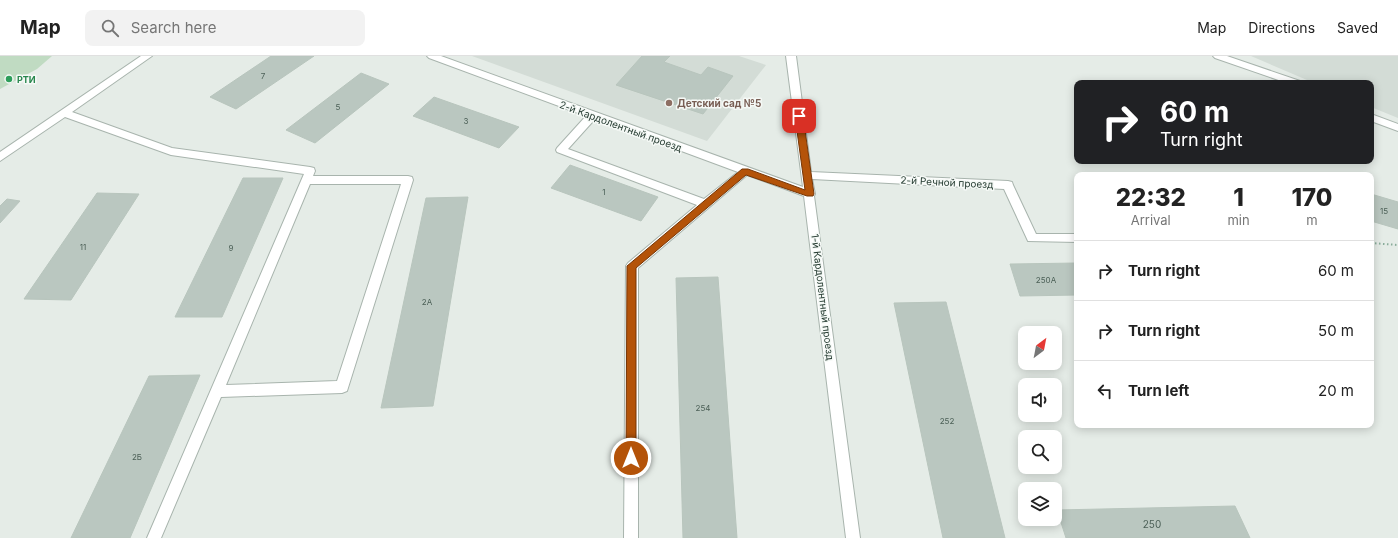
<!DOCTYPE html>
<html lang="en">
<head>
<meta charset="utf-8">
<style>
  body { margin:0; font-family:Inter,sans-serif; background:#f2f2f2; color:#222; height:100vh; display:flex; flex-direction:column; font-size:15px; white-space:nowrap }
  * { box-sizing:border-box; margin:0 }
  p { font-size:13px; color:#767676 }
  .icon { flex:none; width:22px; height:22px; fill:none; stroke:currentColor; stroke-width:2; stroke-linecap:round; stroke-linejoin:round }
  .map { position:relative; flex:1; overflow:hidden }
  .side { position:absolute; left:1074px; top:116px; width:300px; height:256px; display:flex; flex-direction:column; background:#fff; border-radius:8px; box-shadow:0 2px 10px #0003 }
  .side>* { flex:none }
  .top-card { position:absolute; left:1074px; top:24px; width:300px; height:84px; border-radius:8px; box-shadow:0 2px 10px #0003; background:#202124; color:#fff; overflow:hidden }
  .needle { width:26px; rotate:32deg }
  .tools { position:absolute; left:1018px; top:270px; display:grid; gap:8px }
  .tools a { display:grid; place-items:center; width:44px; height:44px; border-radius:8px; background:#fff; box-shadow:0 2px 10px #0003; font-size:20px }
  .pin { position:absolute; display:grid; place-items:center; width:34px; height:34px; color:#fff; margin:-17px; border-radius:8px; box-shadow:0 2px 6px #0006 }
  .me { position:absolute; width:44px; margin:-22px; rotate:0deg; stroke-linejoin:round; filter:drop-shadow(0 0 3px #0008) }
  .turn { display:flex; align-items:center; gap:14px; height:84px; padding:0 20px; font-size:18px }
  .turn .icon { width:52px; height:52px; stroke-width:2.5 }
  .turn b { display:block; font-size:28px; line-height:34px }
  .eta { display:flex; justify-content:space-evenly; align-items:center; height:68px; text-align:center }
  .eta b { font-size:24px; font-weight:800; line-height:28px }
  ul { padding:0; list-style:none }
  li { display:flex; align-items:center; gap:12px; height:60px; padding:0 20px; border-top:1px solid #e0e0e0 }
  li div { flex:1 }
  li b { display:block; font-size:15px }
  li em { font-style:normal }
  header { display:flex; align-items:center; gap:24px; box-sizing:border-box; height:56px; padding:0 20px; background:#fff; border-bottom:1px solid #e0e0e0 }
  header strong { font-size:19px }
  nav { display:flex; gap:22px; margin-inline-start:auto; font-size:14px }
  .search { width:280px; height:36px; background:#f2f2f2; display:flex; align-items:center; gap:10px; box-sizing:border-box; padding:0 14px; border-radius:8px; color:#767676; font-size:15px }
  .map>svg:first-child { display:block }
  .built { fill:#d3dcd6 }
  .green { fill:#c0dbc2 }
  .building { fill:#bac7c0; stroke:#b8c5bd }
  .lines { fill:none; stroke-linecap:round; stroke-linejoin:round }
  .minor-casing { stroke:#a8b4ad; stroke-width:2 }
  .path { stroke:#89ac9a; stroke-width:2; stroke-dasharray:1.5 2.5; stroke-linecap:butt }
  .minor { fill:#fff; fill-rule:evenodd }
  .route { fill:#b45309; stroke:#753606 }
  .leisure-dot { fill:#2e9e5b; stroke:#f5f9f6; stroke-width:1.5 }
  .education-dot { fill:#8d6e63; stroke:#f5f9f6; stroke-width:1.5 }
  .labels { text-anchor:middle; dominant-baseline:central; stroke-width:3; stroke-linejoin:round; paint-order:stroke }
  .number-label { font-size:8px; fill:#4b5f56 }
  .far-leisure-label { font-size:9px; font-weight:bold; fill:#27864d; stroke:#f5f9f6; text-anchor:start }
  .education-label { font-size:10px; font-weight:bold; fill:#785e54; stroke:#f5f9f6; text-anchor:start }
  .street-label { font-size:10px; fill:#263c32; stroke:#f5f9f6 }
  .near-number-label { font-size:10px; fill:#4b5f56 }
</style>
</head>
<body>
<header>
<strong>Map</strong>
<div class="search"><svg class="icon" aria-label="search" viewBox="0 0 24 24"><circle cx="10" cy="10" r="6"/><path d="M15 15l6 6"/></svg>Search here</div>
<nav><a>Map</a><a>Directions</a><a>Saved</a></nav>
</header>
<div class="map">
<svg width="1398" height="482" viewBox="0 0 1398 482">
  <rect width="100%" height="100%" fill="#e5ece7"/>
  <g class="built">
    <path d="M 472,0 L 739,0 L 766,9 L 707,85 Z"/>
    <path d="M 1251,0 L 1398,0 L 1398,62 L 1371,51 L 1371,27 L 1314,27 Z"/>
  </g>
  <path class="green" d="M 0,0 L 52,0 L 37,13 L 0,33 Z"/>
  <g class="building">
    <path d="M 271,0 L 314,0 L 236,53 L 210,41 Z"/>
    <path d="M 642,0 L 670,0 L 664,6 L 701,19 L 708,11 L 733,20 L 703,58 L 616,29 Z"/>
    <path d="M 361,17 L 389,28 L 315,87 L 286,74 Z"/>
    <path d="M 434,41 L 519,71 L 499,92 L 413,60 Z"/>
    <path d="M 570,109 L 658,141 L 641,165 L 551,132 Z"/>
    <path d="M 243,122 L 283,122 L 222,261 L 175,261 Z"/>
    <path d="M 97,137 L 139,138 L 71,244 L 24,243 Z"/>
    <path d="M 1371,138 L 1398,146 L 1398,173 L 1371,165 Z"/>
    <path d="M 468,141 L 433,350 L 381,352 L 426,142 Z"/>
    <path d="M 7,143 L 20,145 L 0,167 L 0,150 Z"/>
    <path d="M 1077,207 L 1077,239 L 1020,240 L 1010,208 Z"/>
    <path d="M 718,221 L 737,482 L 683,482 L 676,222 Z"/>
    <path d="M 946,246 L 1005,482 L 943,482 L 894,247 Z"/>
    <path d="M 200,319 L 130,482 L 71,482 L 149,320 Z"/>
    <path d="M 1235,450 L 1250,482 L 1066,482 L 1057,454 Z"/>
  </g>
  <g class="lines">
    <g class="minor-casing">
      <g id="minor">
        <path d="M 141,0 L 152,0 L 72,56 L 172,92 L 310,111 L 314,112 L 315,115 L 313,120 L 408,120 L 412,121 L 413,124 L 347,335 L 342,337 L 221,341 L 161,482 L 147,482 L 304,118 L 171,99 L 65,61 L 0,105 L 0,96 ZM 310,128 L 401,128 L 337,325 L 226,329 Z"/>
        <path d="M 427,0 L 441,0 L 803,131 L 786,0 L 796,0 L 811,116 L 1008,125 L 1012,126 L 1013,129 L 1036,178 L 1077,178 L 1077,186 L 1028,185 L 1004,133 L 812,123 L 815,138 L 814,140 L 860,482 L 846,482 L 804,140 L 747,119 L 638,212 L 638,482 L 624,482 L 626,210 L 628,207 L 697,149 L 557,96 L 556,94 L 557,92 L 586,60 L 429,2 ZM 595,63 L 738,116 L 704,143 L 568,93 Z"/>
        <path d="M 1213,0 L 1227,0 L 1300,25 L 1302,27 L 1287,27 L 1215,2 Z"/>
        <path d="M 1371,58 L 1398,68 L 1398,75 L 1371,65 Z"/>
      </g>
    </g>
    <path class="path" d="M 1371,187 L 1398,189"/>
    <use href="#minor" class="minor"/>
  </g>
  <path class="route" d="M 799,57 L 803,60 L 814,138 L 813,140 L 807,140 L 746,119 L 636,212 L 636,402 L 635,406 L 631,407 L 627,406 L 626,402 L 627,210 L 742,113 L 748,113 L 805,134 L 795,60 Z"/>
  <circle class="leisure-dot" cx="9" cy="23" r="4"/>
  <circle class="education-dot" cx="669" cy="47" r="4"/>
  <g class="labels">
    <g class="number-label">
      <text x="263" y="20">7</text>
      <text x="338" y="51">5</text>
      <text x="466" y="65">3</text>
      <text x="604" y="136">1</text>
      <text x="1384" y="155">15</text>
      <text x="83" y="191">11</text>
      <text x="231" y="192">9</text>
      <text x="1046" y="224">250А</text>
      <text x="427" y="246">2А</text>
      <text x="703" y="352">254</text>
      <text x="947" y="365">252</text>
      <text x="137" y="401">2Б</text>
    </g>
    <g class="far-leisure-label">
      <text x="17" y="23">РТИ</text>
    </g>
    <g class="education-label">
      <text x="677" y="47">Детский сад №5</text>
    </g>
    <g class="street-label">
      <text transform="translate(621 70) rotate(20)">2-й Кардолентный проезд</text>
      <text transform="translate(947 126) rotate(3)">2-й Речной проезд</text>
      <text transform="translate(823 241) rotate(83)">1-й Кардолентный проезд</text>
    </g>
    <g class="near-number-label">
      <text x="1152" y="468">250</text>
    </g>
  </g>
</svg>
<div class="tools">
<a><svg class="needle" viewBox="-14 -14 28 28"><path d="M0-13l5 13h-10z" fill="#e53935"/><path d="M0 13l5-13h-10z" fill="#767676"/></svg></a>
<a><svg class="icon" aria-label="sound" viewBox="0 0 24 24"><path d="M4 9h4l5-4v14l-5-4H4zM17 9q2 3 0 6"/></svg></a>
<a><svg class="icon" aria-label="search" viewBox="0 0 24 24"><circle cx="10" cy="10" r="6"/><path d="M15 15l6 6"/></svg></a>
<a><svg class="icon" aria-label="layers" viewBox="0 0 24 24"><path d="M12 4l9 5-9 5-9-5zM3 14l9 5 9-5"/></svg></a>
</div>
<div class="pin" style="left:799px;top:60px;background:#d93025"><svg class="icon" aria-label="arrive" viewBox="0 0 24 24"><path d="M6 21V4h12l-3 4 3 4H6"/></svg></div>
<svg class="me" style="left:631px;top:402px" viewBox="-20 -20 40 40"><circle r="17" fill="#b45309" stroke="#fff" stroke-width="3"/><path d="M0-11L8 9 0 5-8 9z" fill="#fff"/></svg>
<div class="top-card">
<div class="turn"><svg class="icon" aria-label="right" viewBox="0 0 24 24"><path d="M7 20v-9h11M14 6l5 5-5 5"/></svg><div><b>60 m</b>Turn right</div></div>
</div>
<section class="side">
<div class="eta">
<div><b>22:32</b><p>Arrival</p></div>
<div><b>1</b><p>min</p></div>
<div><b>170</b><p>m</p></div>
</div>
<ul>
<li><svg class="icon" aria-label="right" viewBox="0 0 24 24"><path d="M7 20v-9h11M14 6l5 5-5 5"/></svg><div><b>Turn right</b></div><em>60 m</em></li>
<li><svg class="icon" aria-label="right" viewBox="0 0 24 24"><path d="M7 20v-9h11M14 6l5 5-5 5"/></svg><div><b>Turn right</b></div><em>50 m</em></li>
<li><svg class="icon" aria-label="left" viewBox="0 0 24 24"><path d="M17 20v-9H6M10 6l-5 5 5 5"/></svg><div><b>Turn left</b></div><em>20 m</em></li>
</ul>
</section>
</div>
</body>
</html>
